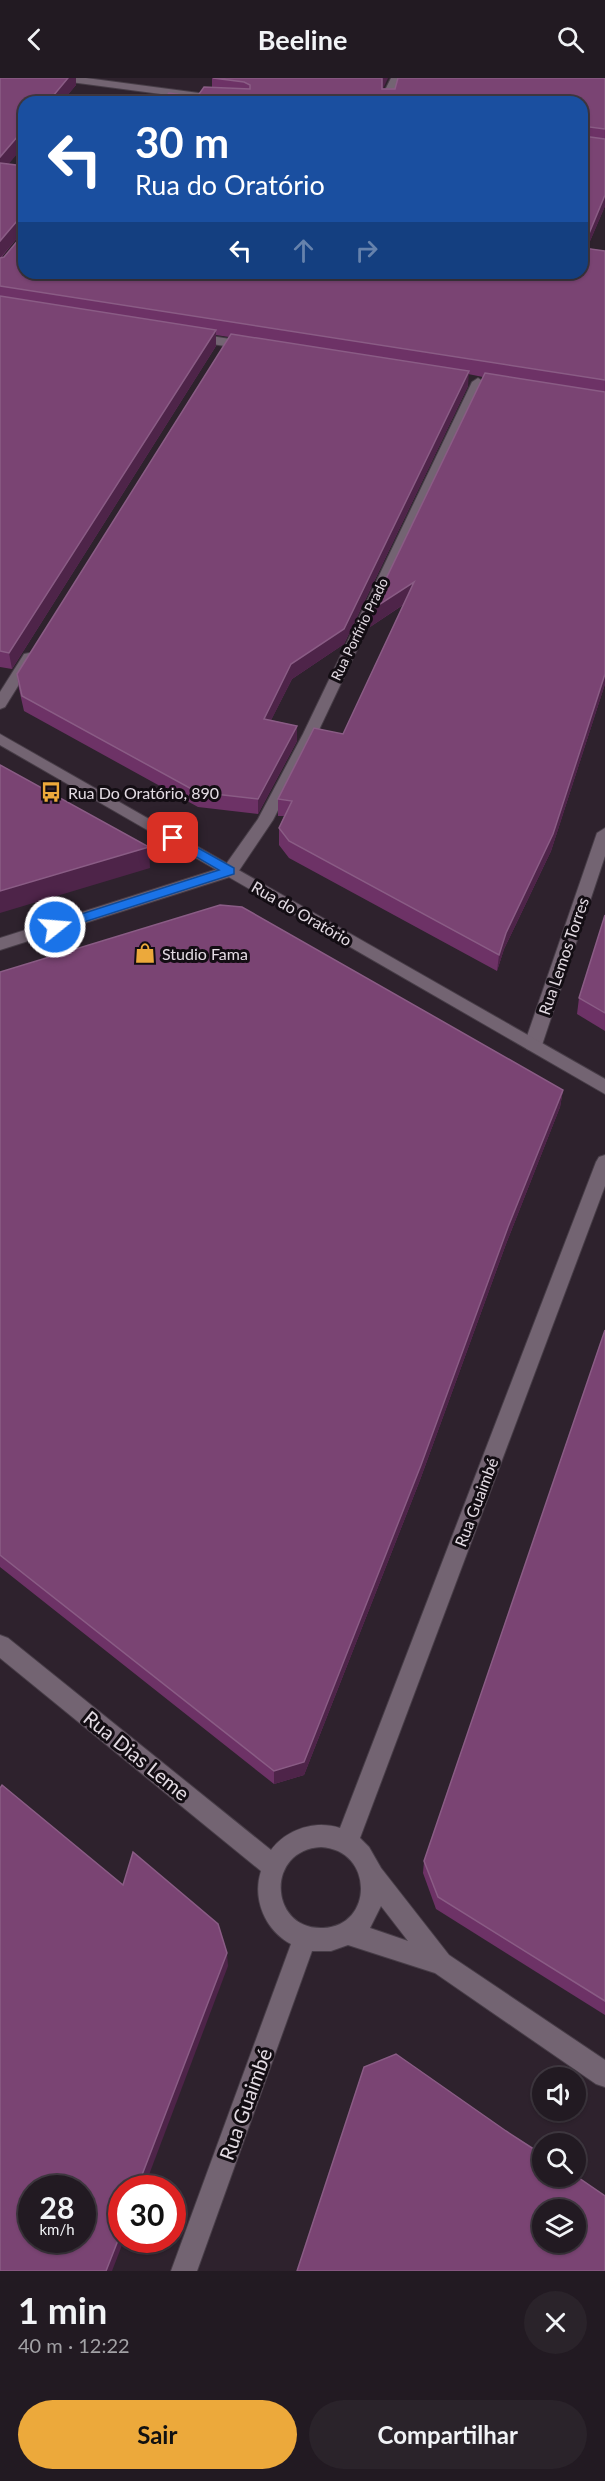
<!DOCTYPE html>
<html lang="pt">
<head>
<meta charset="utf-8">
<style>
  body { margin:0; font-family:Lato,sans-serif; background:#2a232a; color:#f1f3f6; height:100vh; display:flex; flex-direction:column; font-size:22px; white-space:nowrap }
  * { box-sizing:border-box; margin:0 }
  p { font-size:20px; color:#a2a1a5 }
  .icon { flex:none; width:33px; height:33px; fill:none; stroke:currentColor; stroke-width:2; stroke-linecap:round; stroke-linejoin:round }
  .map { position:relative; height:2193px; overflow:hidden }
  .sheet { display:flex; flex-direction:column; background:#221a22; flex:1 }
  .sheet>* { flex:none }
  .guide { position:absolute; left:18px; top:18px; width:570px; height:183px; border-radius:18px; box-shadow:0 2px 4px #0004,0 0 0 2px #3f3840; background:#1a4fa0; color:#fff; overflow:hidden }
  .buttons { position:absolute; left:532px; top:1989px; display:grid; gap:12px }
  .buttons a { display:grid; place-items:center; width:54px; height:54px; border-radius:50%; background:#221a22; box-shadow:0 2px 4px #0004,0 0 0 2px #3f3840; font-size:30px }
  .speed { position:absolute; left:18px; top:2097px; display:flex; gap:12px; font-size:30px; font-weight:700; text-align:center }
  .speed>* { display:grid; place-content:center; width:78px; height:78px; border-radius:50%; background:#221a22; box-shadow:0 2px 4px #0004,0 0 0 2px #3f3840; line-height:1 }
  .speed small { font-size:15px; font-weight:400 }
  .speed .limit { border:9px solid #d22; background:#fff; color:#111 }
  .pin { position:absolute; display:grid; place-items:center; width:51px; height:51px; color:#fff; margin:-26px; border-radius:12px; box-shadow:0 3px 9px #0006 }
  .me { position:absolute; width:66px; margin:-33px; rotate:73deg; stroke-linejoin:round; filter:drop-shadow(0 0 4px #0008) }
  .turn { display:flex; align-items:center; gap:21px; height:126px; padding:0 18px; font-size:27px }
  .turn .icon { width:78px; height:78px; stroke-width:2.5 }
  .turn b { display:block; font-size:42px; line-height:51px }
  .lanes { display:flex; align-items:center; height:57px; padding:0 18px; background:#0003; justify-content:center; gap:30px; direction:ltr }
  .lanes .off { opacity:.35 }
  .round { display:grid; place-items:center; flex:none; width:63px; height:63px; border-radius:32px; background:#2a232a }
  .headline { display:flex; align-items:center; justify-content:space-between; height:102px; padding:0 18px }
  h1 { font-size:36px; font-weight:700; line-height:45px }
  .cta { display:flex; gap:12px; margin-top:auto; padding:12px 18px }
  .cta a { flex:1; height:69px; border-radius:36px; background:#eca93b; color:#111; font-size:24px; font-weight:700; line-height:69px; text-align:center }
  .cta a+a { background:#2a232a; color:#f1f3f6 }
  header { display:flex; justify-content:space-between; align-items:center; height:78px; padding:0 18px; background:#221a22; font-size:27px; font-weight:700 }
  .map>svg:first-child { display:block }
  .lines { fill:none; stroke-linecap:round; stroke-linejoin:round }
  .lane-casing { stroke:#473d47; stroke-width:2 }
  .street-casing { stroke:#473d47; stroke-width:2 }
  .secondary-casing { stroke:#473d47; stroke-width:2 }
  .lane { fill:#736472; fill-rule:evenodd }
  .street { fill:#736472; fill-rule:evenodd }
  .secondary { fill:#736472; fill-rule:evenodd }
  .wall { fill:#6d3266; fill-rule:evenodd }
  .shaded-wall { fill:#4e2449 }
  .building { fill:#7a4473; stroke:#8a5c85; stroke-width:1.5; fill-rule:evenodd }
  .route { fill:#1a73e8; stroke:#114b97; stroke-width:1.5 }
  .labels { text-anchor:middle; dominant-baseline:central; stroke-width:6; stroke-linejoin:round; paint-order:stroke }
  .far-street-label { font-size:14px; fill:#e4dce4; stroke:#130d13 }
  .poi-label { font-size:16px; fill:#e4dce4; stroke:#130d13; text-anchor:start }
  .street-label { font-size:16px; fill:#e4dce4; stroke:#130d13 }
  .near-street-label { font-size:20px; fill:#e4dce4; stroke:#130d13 }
</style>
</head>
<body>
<header><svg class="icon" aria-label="back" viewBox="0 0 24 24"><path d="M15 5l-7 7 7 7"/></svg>Beeline<svg class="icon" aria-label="search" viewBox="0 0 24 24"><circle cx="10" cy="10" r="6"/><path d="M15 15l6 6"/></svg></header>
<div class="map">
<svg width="605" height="2193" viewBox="0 0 605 2193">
  <rect width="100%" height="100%" fill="#2e222d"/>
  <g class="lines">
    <g class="lane-casing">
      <path id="lane" d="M 391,0 L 401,0 L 394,14 L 393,24 L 383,24 L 384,14 Z"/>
    </g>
    <g class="street-casing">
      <g id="street">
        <path d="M 58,0 L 86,0 L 244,21 L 249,24 L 221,24 L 63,3 Z"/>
        <path d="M 191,255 L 250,264 L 256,268 L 250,272 L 187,262 L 185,259 Z"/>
        <path d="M 478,300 L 484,304 L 317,656 L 273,742 L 236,797 L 0,872 L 0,860 L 224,789 L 258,741 L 303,656 L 472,304 Z"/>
        <path d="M 29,575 L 36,579 L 5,629 L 0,631 L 0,614 L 24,576 Z"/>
        <path d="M 605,750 L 605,778 L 542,967 L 539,971 L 533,973 L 527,971 L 524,967 L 597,755 Z"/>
        <path d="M 605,1077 L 605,1108 L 360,1760 L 369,1769 L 381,1790 L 449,1877 L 605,1982 L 605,2009 L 596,2006 L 435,1895 L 348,1867 L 331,1873 L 312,1873 L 197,2193 L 171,2193 L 291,1866 C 265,1852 252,1821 261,1793 L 0,1580 L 0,1557 L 8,1560 L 271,1772 C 287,1751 315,1742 340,1750 L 596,1084 L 599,1079 ZM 321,1769 C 374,1772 374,1848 323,1850 C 269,1852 265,1772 321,1769 ZM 381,1828 L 408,1863 L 370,1850 Z"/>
      </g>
    </g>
    <g class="secondary-casing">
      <path id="secondary" d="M 0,656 L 605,1001 L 605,1016 L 0,667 Z"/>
    </g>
    <use href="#lane" class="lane"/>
    <use href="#street" class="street"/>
    <use href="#secondary" class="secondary"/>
  </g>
  <g class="wall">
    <path d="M 0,0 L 76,7 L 8,86 L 24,88 L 24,195 L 197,19 L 212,10 L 212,0 L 395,11 L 605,0 L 605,128 L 587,170 L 605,173 L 605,606 L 551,773 L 504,871 L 497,893 L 289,780 L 279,767 L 279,750 L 284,738 L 278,738 L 278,721 L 343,656 L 403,527 L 370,549 L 483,299 L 468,296 L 468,308 L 344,566 L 292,601 L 271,642 L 297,648 L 297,663 L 258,736 L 198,729 L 24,633 L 19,611 L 17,596 L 229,259 L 216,257 L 216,268 L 12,591 L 0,589 ZM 22,158 L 4,179 L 1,180 L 18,159 Z"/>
    <path d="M 605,837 L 605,953 L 577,936 L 579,920 Z"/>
    <path d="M 0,894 L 563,1012 L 560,1029 L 506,1166 L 420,1402 L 304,1697 L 274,1706 L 0,1489 Z"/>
    <path d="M 605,1252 L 605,1937 L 436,1831 L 423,1795 L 424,1783 Z"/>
  </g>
  <g class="shaded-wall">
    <path d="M 68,0 L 76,0 L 76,7 L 62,24 L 48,24 Z"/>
    <path d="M 382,0 L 388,0 L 382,13 Z"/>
    <path d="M 24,51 L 24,68 L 0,96 L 0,79 Z"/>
    <path d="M 605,117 L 605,128 L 582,182 L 583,170 Z"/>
    <path d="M 24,142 L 24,157 L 18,159 L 0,180 L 0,163 L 17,143 Z"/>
    <path d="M 216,252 L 216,268 L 12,591 L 9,575 Z"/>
    <path d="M 469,293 L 468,308 L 344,566 L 292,601 L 264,656 L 264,641 L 291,586 Z"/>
    <path d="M 414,504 L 413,520 L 370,549 L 371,532 Z"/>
    <path d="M 605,596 L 605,606 L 551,773 L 504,871 L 497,893 L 499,877 L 506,855 Z"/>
    <path d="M 297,648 L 297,663 L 258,736 L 258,721 Z"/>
    <path d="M 149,769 L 150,790 L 0,835 L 0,813 Z"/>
    <path d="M 563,1012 L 560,1029 L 506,1166 L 420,1402 L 304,1697 L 274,1706 L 274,1693 L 508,1149 Z"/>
    <path d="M 227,1875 L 228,1888 L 144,2110 L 137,2110 Z"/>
    <path d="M 122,2152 L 122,2162 L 124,2162 L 112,2193 L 106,2193 Z"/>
  </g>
  <g class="building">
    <path d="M 0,0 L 68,0 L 48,24 L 24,24 L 24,51 L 0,79 Z"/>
    <path d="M 213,0 L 382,0 L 382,11 L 395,11 L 398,0 L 605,0 L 605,51 L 582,48 L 583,58 L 605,61 L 605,117 L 583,170 L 605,173 L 605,302 L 0,208 L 0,180 L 4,179 L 24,155 L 24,195 L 582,195 L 582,24 L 161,24 L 169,15 L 197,19 L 204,9 L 250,11 L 250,7 L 244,4 Z"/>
    <path d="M 0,85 L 24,88 L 24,153 L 24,142 L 17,143 L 0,163 Z"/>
    <path d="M 0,218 L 216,252 L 9,575 L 0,573 Z"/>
    <path d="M 231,256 L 469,293 L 344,551 L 291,586 L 264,641 L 297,648 L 258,721 L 197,714 L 22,618 L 17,596 Z"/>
    <path d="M 485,295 L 605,314 L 605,596 L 553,756 L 506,855 L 499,877 L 289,763 L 279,750 L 292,723 L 278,721 L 314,650 L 343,656 L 414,504 L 371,532 Z"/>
    <path d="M 0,687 L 149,769 L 0,813 Z"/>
    <path d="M 220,827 L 242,829 L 563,1012 L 508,1149 L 421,1387 L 304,1684 L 274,1693 L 0,1477 L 0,894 Z"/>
    <path d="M 605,837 L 605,935 L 579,920 Z"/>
    <path d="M 605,1252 L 605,1923 L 438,1819 L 424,1783 Z"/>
    <path d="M 2,1707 L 123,1807 L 133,1774 L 218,1846 L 227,1875 L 137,2110 L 122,2110 L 122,2152 L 106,2193 L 0,2193 L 0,1710 ZM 32,2110 L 82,2110 L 82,2162 L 32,2162 Z"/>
    <path d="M 396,1976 L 506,2053 L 543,2077 L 543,2098 L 576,2098 L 605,2118 L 605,2193 L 297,2193 L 364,1989 ZM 543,2132 L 576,2132 L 576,2164 L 543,2164 Z"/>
  </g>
  <path class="route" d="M 173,756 L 234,790 L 234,796 L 59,852 L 50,852 L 50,846 L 219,792 L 169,763 L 167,760 Z"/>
  <defs>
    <g id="bus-bare" transform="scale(1.62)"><path d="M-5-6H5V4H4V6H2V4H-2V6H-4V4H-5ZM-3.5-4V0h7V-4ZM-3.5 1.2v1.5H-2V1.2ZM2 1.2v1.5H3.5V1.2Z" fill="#eca93b" stroke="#130d13" stroke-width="2.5" paint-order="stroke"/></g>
    <g id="shop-bare" transform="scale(1.62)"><path d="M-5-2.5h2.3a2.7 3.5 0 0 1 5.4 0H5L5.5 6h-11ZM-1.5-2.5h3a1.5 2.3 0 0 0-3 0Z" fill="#eca93b" stroke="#130d13" stroke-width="2.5" paint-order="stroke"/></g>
  </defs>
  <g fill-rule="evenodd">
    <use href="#bus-bare" x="51" y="714"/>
    <use href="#shop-bare" x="145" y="875"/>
  </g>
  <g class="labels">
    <g class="far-street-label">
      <text transform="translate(359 551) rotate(-64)">Rua Porfírio Prado</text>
    </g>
    <g class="poi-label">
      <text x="68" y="714">Rua Do Oratório, 890</text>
      <text x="162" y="875">Studio Fama</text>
    </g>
    <g class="street-label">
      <text transform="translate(302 835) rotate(30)">Rua do Oratório</text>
      <text transform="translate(563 878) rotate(-71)">Rua Lemos Torres</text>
      <text transform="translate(476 1424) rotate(-69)">Rua Guaimbé</text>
    </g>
    <g class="near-street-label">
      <text transform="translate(137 1677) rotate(39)">Rua Dias Leme</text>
      <text transform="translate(245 2026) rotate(-70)">Rua Guaimbé</text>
    </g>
  </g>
</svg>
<div class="buttons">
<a><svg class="icon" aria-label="sound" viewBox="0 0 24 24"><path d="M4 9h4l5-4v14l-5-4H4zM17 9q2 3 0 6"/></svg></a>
<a><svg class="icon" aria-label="search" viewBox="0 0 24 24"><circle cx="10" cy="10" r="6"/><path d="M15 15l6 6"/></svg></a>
<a><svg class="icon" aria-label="layers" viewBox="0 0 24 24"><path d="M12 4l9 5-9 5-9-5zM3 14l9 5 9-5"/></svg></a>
</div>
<div class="speed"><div>28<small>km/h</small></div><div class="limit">30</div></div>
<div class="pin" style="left:173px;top:760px;background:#d93025"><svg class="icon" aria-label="arrive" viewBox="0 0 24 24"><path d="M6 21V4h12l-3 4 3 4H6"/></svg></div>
<svg class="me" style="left:55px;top:849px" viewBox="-20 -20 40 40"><circle r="17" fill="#1a73e8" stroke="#fff" stroke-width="3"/><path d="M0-11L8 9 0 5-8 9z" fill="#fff"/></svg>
<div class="guide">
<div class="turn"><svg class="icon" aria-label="left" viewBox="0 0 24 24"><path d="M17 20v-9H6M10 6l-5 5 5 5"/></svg><div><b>30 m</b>Rua do Oratório</div></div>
<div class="lanes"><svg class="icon" aria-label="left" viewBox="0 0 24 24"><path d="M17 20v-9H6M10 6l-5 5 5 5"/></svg><svg class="icon off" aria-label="ahead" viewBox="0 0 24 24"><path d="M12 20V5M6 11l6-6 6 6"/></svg><svg class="icon off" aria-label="right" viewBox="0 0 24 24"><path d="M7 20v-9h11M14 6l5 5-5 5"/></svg></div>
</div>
</div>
<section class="sheet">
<div class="headline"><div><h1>1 min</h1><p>40 m · 12:22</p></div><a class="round"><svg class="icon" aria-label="close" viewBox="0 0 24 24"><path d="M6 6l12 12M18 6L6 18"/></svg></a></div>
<div class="cta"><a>Sair</a><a>Compartilhar</a></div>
</section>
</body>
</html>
